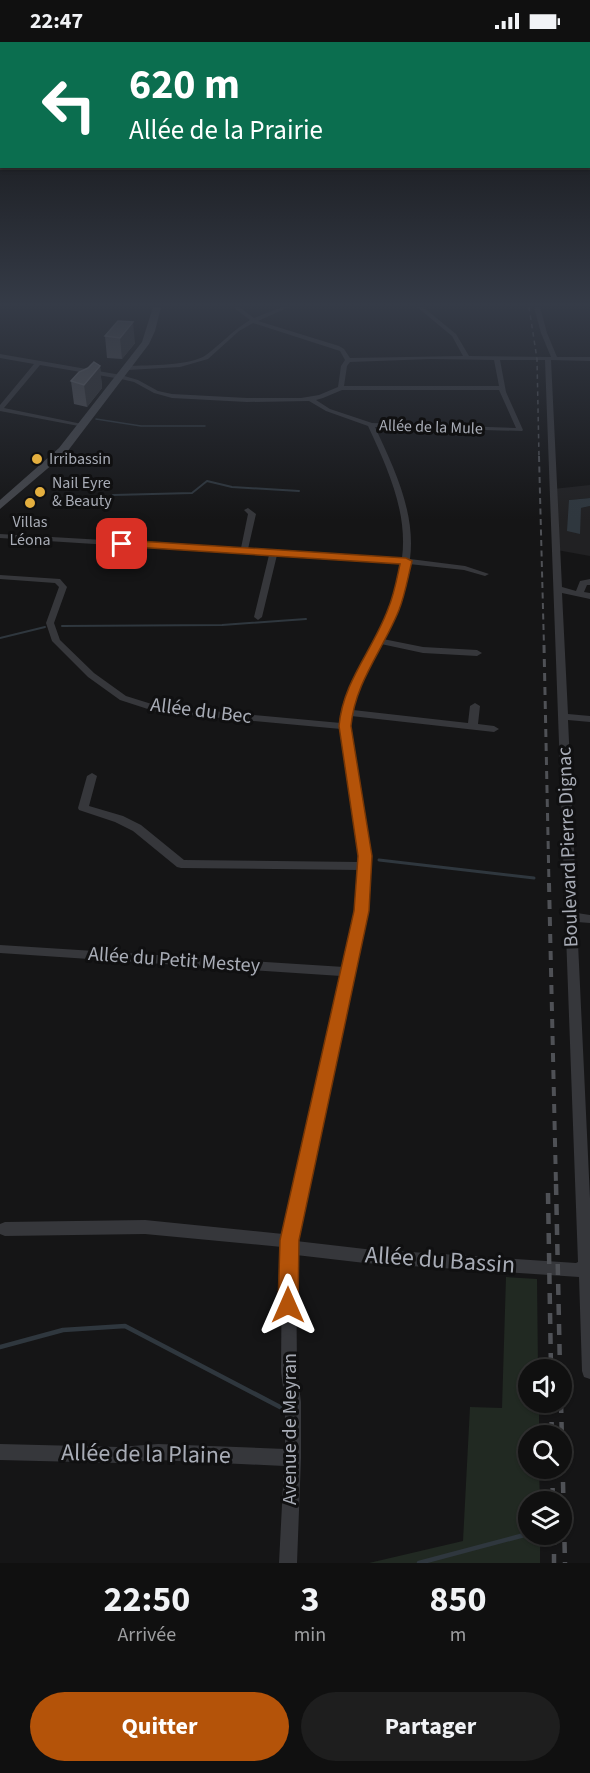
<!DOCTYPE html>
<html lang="fr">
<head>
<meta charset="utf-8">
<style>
  body { margin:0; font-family:"Source Sans 3",sans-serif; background:#1e1e1e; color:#f1f3f6; height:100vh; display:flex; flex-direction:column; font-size:22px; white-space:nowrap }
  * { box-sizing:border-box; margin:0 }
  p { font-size:20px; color:#9c9d9f }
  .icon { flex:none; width:33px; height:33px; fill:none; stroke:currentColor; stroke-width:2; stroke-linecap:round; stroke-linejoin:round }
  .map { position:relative; height:1521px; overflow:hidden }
  .side { display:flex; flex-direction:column; background:#101010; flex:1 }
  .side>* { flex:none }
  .hud { position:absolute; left:0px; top:0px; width:591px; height:126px; box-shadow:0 2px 4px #0004,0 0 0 2px #303030; background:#0b6e4f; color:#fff; overflow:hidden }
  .fabs { position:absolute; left:518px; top:1317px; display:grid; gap:12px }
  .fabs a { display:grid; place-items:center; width:54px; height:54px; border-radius:50%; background:#101010; box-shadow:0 2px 4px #0004,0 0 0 2px #303030; font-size:30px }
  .pin { position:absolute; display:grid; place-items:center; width:51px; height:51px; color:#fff; margin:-26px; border-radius:12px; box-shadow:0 3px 9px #0006 }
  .me { position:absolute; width:66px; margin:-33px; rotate:0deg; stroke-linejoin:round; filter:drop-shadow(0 0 4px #0008) }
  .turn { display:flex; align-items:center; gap:21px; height:126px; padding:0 30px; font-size:27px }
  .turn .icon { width:78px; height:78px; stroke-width:2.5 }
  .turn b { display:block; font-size:42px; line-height:51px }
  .eta { display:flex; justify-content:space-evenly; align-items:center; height:102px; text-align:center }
  .eta b { font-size:36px; font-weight:700; line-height:42px }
  .cta { display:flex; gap:12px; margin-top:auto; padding:12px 30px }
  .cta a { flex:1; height:69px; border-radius:36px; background:#b45309; color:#fff; font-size:24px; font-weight:700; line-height:69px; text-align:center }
  .cta a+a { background:#1e1e1e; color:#f1f3f6 }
  .status { display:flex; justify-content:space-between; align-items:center; height:42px; padding:0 30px; background:#101010; direction:ltr }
  .status svg { height:16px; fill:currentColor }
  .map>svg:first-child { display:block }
  .built { fill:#212123 }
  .green { fill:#212922 }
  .water { fill:#2f373e }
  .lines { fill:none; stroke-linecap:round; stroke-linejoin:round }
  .stream-far3 { stroke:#2f373e; stroke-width:1.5 }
  .stream-far2 { stroke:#2f373e; stroke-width:2 }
  .stream-far1 { stroke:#2f373e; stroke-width:3 }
  .stream { stroke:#2f373e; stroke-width:4.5 }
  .street { fill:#36373b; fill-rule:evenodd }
  .secondary { fill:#44464b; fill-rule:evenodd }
  .rail-far4 { stroke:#4f5156; stroke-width:1.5; stroke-dasharray:4.5 4; stroke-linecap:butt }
  .rail-far3 { stroke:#4f5156; stroke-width:2; stroke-dasharray:6 4.5; stroke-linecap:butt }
  .rail-far2 { stroke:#4f5156; stroke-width:3; stroke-dasharray:8 6; stroke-linecap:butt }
  .rail-far1 { stroke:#4f5156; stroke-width:4; stroke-dasharray:9 8; stroke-linecap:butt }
  .rail { stroke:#4f5156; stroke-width:4.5; stroke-dasharray:11 9; stroke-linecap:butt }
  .wall { fill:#4b4c51 }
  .shaded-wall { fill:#313235 }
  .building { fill:#55575c; stroke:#62646a; stroke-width:1.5 }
  .route { fill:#b45309; stroke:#753606; stroke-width:1.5 }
  .poi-dot { fill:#e4af3f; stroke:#101011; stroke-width:2 }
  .labels { text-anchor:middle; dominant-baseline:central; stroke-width:6; stroke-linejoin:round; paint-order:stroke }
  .far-street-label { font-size:16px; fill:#a8acb6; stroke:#101011 }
  .far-poi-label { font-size:16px; fill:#a8acb6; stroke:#101011; text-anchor:start }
  .street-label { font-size:20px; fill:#a8acb6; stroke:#101011 }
  .near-street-label { font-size:24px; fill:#a8acb6; stroke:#101011 }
</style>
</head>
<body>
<div class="status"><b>22:47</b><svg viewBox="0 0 49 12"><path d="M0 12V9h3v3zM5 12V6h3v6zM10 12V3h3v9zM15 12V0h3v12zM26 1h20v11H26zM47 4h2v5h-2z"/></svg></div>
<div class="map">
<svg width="590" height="1521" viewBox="0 0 590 1521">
  <rect width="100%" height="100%" fill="#151516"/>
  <path class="built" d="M 590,443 L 590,456 L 569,458 L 581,466 L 590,464 L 590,514 L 557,508 L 553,447 Z"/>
  <path class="green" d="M 506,1235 L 537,1237 L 538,1327 L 528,1328 L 528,1360 L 539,1361 L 539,1393 L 528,1394 L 528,1426 L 539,1427 L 540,1459 L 528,1460 L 528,1492 L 540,1493 L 540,1521 L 369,1521 L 463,1499 L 470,1365 L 502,1366 Z"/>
  <path class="water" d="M 590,456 L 590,464 L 581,466 L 580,492 L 567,489 L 569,458 Z"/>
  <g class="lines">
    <path class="stream-far3" d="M 96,377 L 141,384 L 205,384"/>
    <g class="stream-far2">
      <path d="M 113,453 L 192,451 L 207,439 L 232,445 L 299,449"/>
      <path d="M 62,584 L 222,583 L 306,577"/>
      <path d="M 0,596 L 45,585"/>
    </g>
    <path class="stream-far1" d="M 379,818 L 534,836"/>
    <g class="stream">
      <path d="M 0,1305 L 63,1288 L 125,1284 L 280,1365"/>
      <path d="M 419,1521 L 528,1492"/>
    </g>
    <path class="street" d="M 233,265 L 239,265 L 254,276 L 282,265 L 289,265 L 258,279 L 339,304 L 344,307 L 350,316 L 463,314 L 452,294 L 417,265 L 423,265 L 456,292 L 469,314 L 551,315 L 541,291 L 534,265 L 540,265 L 547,291 L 557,315 L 590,315 L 590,319 L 551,318 L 562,545 L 576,549 L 580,539 L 590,537 L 590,543 L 587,543 L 584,550 L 590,551 L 590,557 L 562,551 L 568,672 L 590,674 L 590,680 L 568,678 L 577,871 L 590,873 L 590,881 L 577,880 L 590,1156 L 590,1337 L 584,1335 L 582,1329 L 579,1235 L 365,1221 L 296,1213 L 297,1330 L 301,1360 L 301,1416 L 297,1521 L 279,1521 L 284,1424 L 158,1418 L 119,1421 L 0,1418 L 0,1402 L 119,1405 L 158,1402 L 285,1407 L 285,1360 L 281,1330 L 282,1205 L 145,1192 L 5,1194 L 0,1192 L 0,1182 L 5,1180 L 145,1178 L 283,1192 L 341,934 L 0,911 L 0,903 L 344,925 C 351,893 358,861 359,828 L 181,826 L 177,825 L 133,789 L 115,780 L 79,768 L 78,766 L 87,734 L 92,731 L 97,734 L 89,764 L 123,774 L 141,783 L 184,818 L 359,820 L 356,781 L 341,687 L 157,670 L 120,658 L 88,635 L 52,599 L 46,581 L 59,545 L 55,541 L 0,537 L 0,533 L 60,537 L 67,545 L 54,581 L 60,598 L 94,631 L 126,654 L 158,664 L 341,681 C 345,650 361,624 375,596 C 387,572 397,547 401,521 L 277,513 L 262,575 L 258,578 L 254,575 L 269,513 L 0,496 L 0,492 L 241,506 L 248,472 L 244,468 L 248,466 L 256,472 L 248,507 L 402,516 C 408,470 387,425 368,384 L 326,369 L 309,359 L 247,360 L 172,356 L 154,351 L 134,340 L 121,337 L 40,323 L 4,366 L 82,382 L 85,384 L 84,385 L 0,369 L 0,363 L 34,322 L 0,316 L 0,312 L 121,333 L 138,338 L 158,349 L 172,352 L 247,356 L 301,356 L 319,353 L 338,345 L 341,324 L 345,318 L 340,309 L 253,281 L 239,289 L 208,317 L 180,325 L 128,328 L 125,326 L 128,324 C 148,323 191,324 206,313 C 221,302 233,288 250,278 ZM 431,317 L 494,318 L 499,344 L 344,344 L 347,324 L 350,320 ZM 500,318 L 545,318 L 578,1220 L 576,1221 L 365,1207 L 296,1199 L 366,878 C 375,812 361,749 350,684 L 351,674 L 494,690 L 499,687 L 494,684 L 478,682 L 480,664 L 475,661 L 470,664 L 468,681 L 353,668 L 363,638 L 381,602 L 423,611 L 477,614 L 482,611 L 477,608 L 423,605 L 383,597 C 395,573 405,549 409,522 L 464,528 L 485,534 L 489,532 L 465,524 L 410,517 C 416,471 394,426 375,385 L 522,389 L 523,388 L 506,350 ZM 342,348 L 499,348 L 516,386 L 372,381 L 330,367 L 316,358 L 323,356 Z"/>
    <path class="secondary" d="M 153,265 L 161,265 L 155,289 L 149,302 L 67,410 L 0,467 L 0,458 L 59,406 L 142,300 Z"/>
    <path class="rail-far4" d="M 529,265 L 537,317 L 539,415"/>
    <path class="rail-far3" d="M 539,414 L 544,605"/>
    <path class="rail-far2" d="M 544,603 L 549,843"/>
    <path class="rail-far1" d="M 549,841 L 556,1143"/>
    <g class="rail">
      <path d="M 556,1142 L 560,1328"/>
      <path d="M 548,1151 L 551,1328"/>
      <path d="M 551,1360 L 552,1394"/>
      <path d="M 561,1360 L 565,1521"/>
      <path d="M 552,1426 L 553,1460"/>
      <path d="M 554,1492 L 554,1521"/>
    </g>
  </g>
  <g class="wall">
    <path d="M 118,279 L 135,301 L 122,317 L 107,316 L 105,294 Z"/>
    <path d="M 100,324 L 102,346 L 87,365 L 74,362 L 71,339 Z"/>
  </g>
  <g class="shaded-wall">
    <path d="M 133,280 L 135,301 L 122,317 L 120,296 Z"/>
    <path d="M 100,324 L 102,346 L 87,365 L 84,343 Z"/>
  </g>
  <g class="building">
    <path d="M 118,279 L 133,280 L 120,296 L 105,294 Z"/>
    <path d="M 94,320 L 100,324 L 84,343 L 71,339 L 79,330 L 88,326 Z"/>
  </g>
  <linearGradient id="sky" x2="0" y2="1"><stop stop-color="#0c0c0c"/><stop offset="0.55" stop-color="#353b47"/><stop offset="1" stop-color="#353b47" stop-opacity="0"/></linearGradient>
  <rect width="590" height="478" fill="url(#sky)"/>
  <path class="route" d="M 122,498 L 406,516 L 412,519 C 408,535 405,553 399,568 C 383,608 355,640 351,684 L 372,814 L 369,869 L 299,1198 L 298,1263 L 296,1270 L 288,1273 L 281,1270 L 278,1263 L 280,1198 L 354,869 L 358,814 L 339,684 C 343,639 373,608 388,567 C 394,553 397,536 400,522 L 119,504 L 119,499 Z"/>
  <g class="poi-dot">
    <circle cx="37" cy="417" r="6"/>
    <circle cx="40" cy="450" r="6"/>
    <circle cx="30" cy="461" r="6"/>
  </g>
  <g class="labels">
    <g class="far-street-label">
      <text transform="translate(431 385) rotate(2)">Allée de la Mule</text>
    </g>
    <g class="far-poi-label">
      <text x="49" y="417">Irribassin</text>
      <text x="52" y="441">Nail Eyre<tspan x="52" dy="18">&amp; Beauty</tspan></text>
      <text x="30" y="480" text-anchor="middle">Villas<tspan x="30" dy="18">Léona</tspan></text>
    </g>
    <g class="street-label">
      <text transform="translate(201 669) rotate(7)">Allée du Bec</text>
      <text transform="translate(568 805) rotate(-92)">Boulevard Pierre Dignac</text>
      <text transform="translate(174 918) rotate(4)">Allée du Petit Mestey</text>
      <text transform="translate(290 1387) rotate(-90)">Avenue de Meyran</text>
    </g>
    <g class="near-street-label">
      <text transform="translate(440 1218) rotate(4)">Allée du Bassin</text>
      <text transform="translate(146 1412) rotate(1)">Allée de la Plaine</text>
    </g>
  </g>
</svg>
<div class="fabs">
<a><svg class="icon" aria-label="sound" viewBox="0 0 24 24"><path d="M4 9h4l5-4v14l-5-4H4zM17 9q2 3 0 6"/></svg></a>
<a><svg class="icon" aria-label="search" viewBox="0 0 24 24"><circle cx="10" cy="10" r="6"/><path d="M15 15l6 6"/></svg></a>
<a><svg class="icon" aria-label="layers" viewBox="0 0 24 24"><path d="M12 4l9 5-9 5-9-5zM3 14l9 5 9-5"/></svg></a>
</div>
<div class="pin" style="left:122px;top:502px;background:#d93025"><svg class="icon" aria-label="arrive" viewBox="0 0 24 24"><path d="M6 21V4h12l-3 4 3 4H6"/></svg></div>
<svg class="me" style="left:288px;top:1263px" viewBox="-20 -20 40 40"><path d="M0-17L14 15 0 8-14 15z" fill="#b45309" stroke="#fff" stroke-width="4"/></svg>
<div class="hud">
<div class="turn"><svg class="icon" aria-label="left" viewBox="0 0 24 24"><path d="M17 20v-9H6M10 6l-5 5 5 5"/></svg><div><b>620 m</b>Allée de la Prairie</div></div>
</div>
</div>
<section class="side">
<div class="eta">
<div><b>22:50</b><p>Arrivée</p></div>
<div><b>3</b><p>min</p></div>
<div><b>850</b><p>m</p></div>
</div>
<div class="cta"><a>Quitter</a><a>Partager</a></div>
</section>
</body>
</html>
